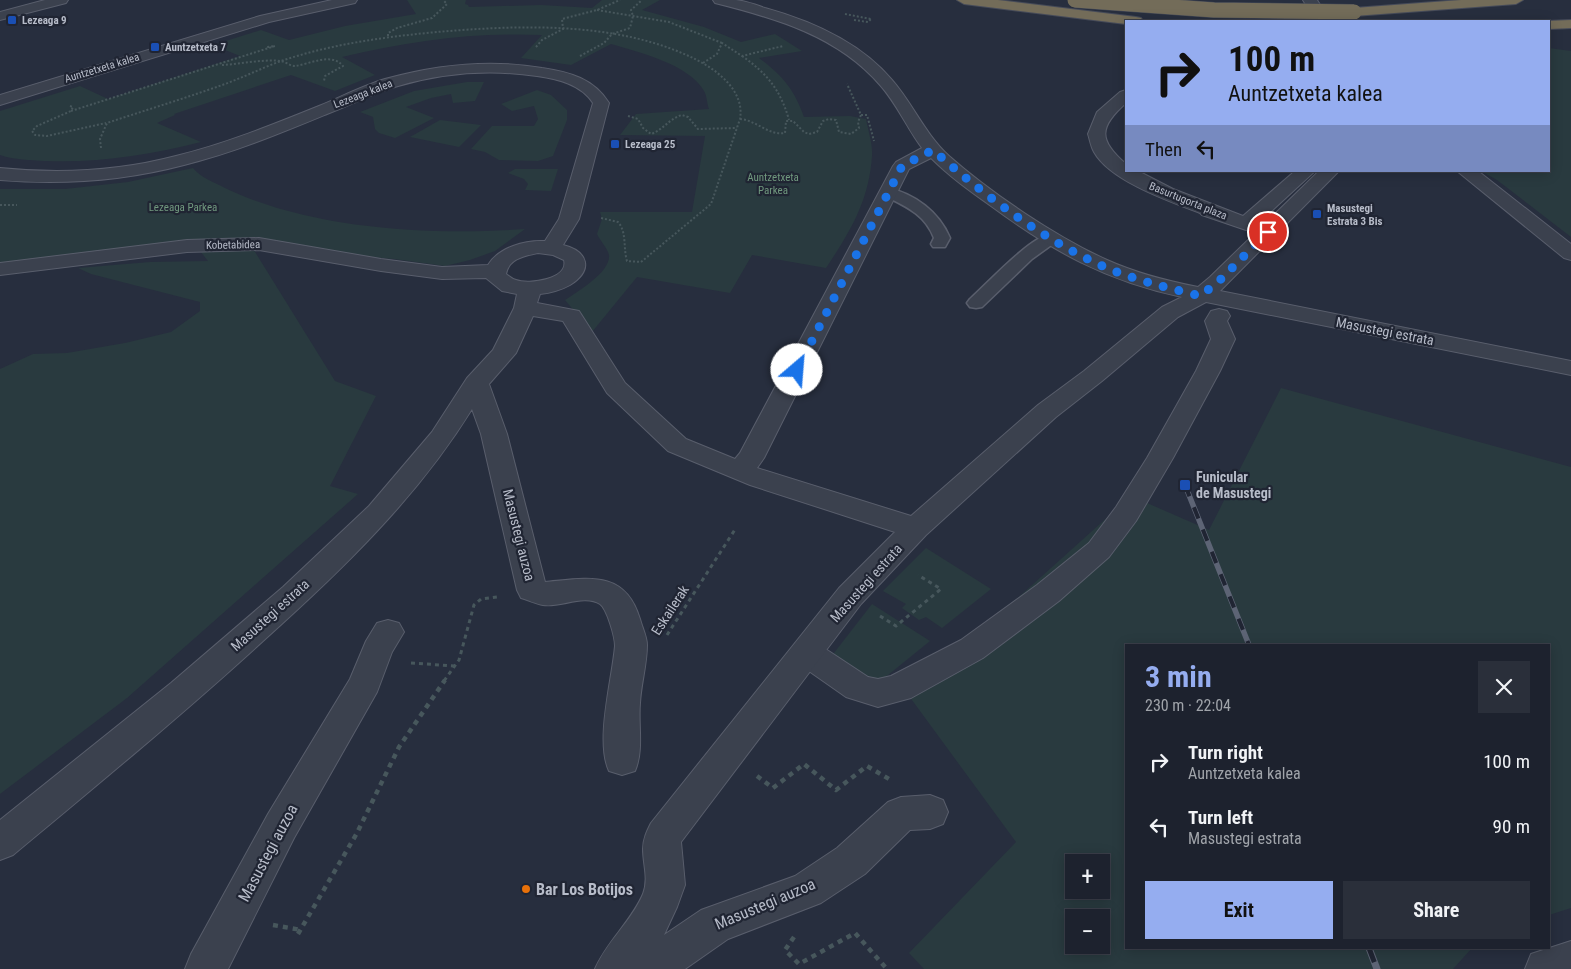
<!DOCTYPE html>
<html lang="en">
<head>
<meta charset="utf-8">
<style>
  body { margin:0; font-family:"Roboto Condensed",sans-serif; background:#2a2f3a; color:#f1f3f6; height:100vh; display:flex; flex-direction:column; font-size:19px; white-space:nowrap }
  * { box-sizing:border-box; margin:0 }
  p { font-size:16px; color:#a0a4aa }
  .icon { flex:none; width:28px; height:28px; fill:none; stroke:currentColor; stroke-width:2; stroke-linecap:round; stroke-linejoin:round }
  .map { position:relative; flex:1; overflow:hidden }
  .side { position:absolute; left:1125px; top:644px; width:425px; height:305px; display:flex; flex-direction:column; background:#1d222e; border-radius:0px; box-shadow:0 2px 12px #0003,0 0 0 1px #3b3f4a }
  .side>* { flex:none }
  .banner { position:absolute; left:1125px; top:20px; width:425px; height:152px; border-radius:0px; box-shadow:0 2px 12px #0003,0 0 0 1px #3b3f4a; background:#95adf0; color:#111; overflow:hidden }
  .fabs { position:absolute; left:1065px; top:854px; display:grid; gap:10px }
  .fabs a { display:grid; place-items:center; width:45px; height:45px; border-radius:0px; background:#1d222e; box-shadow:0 2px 12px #0003,0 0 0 1px #3b3f4a; font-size:25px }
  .pin { position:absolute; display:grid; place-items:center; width:42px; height:42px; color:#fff; margin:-21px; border:2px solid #fff; border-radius:50%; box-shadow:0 1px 5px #0007 }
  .me { position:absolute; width:55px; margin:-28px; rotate:27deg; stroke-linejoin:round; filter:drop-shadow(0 0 4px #0008) }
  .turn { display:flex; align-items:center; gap:18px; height:105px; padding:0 20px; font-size:22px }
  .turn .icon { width:65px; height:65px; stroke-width:2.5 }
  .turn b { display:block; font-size:35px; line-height:42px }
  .then { display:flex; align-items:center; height:48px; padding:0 20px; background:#0003; gap:10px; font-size:19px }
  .round { display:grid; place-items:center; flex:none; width:52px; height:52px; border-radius:0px; background:#2a2f3a }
  .headline { display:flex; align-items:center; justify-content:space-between; height:85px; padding:0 20px }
  h1 { font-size:30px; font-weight:700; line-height:38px; color:#95adf0 }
  .primary-button { display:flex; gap:10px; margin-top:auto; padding:10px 20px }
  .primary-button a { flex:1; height:58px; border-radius:0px; background:#95adf0; color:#111; font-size:20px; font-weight:700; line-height:58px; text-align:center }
  .primary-button a+a { background:#2a2f3a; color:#f1f3f6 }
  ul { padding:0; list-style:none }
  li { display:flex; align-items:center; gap:15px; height:65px; padding:0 20px }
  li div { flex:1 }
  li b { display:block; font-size:19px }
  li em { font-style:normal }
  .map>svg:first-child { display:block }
  .green { fill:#293a3f; fill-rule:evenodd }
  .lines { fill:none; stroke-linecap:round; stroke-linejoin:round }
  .service-casing { stroke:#595e6c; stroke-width:3 }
  .pedestrian-casing { stroke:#595e6c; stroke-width:2 }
  .minor-casing { stroke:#595e6c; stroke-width:2 }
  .motorway-casing { stroke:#464b59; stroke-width:2 }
  .path-far2 { stroke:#47575c; stroke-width:2; stroke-dasharray:2 2; stroke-linecap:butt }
  .path-far1 { stroke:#47575c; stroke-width:3; stroke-dasharray:4 4; stroke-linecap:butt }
  .path { stroke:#47575c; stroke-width:4.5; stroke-dasharray:5 5; stroke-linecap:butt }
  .service { fill:#3b414e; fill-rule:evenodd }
  .pedestrian { fill:#3b414e; fill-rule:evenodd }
  .minor { fill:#3b414e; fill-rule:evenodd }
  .motorway { fill:#736c59; fill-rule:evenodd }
  .rail-far1-casing { stroke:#5d6475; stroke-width:5.5 }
  .rail-casing { stroke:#5d6475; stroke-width:7 }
  .rail-far1 { stroke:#202533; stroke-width:4; stroke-dasharray:12; stroke-linecap:butt }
  .rail { stroke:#202533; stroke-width:5; stroke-dasharray:15; stroke-linecap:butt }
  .motorway-bridge-casing { stroke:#464b59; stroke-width:16; stroke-linecap:butt }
  .motorway-bridge { stroke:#736c59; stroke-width:15 }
  .route { stroke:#1a73e8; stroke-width:9; stroke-dasharray:0 16.2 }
  .transit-dot { fill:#1a4fb4; stroke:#202533; stroke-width:2 }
  .food-dot { fill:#e8710a; stroke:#202533; stroke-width:2 }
  .labels { text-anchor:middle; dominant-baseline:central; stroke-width:4.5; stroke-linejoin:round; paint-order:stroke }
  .far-poi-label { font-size:11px; font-weight:bold; fill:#b7bcc9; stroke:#202533; text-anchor:start }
  .far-street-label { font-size:11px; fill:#b7bcc9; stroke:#202533 }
  .far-park-label { font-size:11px; fill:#70987e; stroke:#202533 }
  .street-label { font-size:14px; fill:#b7bcc9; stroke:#202533 }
  .poi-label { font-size:14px; font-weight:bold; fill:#b7bcc9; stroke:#202533; text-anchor:start }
  .near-street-label { font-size:16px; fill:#b7bcc9; stroke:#202533 }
  .near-poi-label { font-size:16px; font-weight:bold; fill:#b7bcc9; stroke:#202533; text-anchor:start }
</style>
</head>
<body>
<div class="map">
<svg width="1571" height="969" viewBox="0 0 1571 969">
  <rect width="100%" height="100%" fill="#272e3e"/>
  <g class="green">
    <path d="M 407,0 L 466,0 L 465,4 L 468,5 L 469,7 L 541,5 L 592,8 L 602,0 L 660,0 L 642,10 L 704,27 L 741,42 L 775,34 L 802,51 L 759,58 C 783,76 794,89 804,117 L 850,116 L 866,119 C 868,130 873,145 872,156 C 869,201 850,232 826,268 L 752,255 L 730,293 L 637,277 L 592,332 L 565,300 C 577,292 611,272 609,255 C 607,247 600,241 597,234 L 602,219 L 600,212 L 692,212 L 705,136 L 620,135 L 636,114 L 709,109 C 707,104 707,96 704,91 C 689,64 638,52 611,44 L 571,65 L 521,58 L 542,35 C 474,32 408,41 342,57 L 375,75 L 335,91 L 291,75 L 174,114 L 175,115 L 157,123 L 201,142 C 149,155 99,163 45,161 C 30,160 15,160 0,155 L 0,111 L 80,86 L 108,99 L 240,56 L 213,45 L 261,30 L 289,40 L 345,26 L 416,14 Z"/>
    <path d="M 1549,48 L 1571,51 L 1571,237 L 1497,180 L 1481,171 L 1549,171 Z"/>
    <path d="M 467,82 L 484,82 L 475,101 L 453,103 L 451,94 L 431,98 L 406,107 L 434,118 L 395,138 L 379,133 L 375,129 L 373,117 L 360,112 L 414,91 Z"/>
    <path d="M 537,90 L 551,95 L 567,110 L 567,120 L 553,156 L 538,161 L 499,160 L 485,152 L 471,149 L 492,126 L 534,126 L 538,119 L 534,106 L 512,111 L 501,104 Z"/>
    <path d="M 440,120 L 481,125 L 459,147 L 410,137 Z"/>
    <path d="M 193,168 C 201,178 214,182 225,188 C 310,229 432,236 525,229 L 495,251 L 470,260 L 445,266 L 394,259 L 252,247 L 335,381 L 376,396 L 330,486 L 358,494 L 127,698 L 0,794 L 0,369 L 33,354 L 67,353 L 125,343 L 171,332 L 200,311 L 200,302 L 91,274 L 78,268 L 150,262 L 208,261 L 193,242 L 0,265 L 0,189 L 65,189 L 128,182 Z"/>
    <path d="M 515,169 L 558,169 L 551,191 L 525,190 L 528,184 L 524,179 L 508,173 Z"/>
    <path d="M 1281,388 L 1571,467 L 1571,908 L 1549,915 L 1549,645 L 1126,645 L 1126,948 L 1472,948 L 1453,969 L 924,969 L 909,953 L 1016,842 L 909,696 L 1131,496 L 1209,530 ZM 1074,862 L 1101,862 L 1101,890 L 1074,890 ZM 1074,918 L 1101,918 L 1101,945 L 1074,945 Z"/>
    <path d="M 926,548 L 991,589 L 942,628 L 926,617 L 919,620 L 902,608 L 906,604 L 883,591 Z"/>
    <path d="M 872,604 L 930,641 L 872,688 L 827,662 Z"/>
  </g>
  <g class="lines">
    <g class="service-casing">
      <g id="service">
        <path d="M 888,188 C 915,194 939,212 950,238 L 945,247 L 933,247 L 931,244 L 934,238 C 925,214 905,206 883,195 L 881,192 L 883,189 Z"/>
        <path d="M 1051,233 L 1057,235 L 1059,238 L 1057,241 L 1032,259 L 982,307 L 976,308 L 970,307 L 967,303 L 970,299 C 989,282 1028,239 1051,233 Z"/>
      </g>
    </g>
    <g class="pedestrian-casing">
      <g id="pedestrian">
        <path d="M 1126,90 L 1126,103 C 1099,127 1098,140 1126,164 L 1126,171 L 1138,171 L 1173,189 L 1243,216 L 1295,171 L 1315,171 L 1253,228 L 1246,230 L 1202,215 L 1200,213 C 1171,202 1110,181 1094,152 C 1091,147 1090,140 1088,134 L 1097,112 L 1120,92 Z"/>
        <path d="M 1219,309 L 1227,311 L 1230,316 L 1227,321 L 1235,339 L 1220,371 L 1173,458 L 1136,521 L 1109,557 L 1059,601 L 983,658 L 911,698 L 878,707 L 846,697 L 796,662 L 791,653 L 796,644 L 807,640 L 818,644 L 868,677 L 878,679 L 891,676 L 961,640 L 1037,585 L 1089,543 L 1116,507 L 1147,458 L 1196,371 L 1211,339 L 1205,321 L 1211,311 Z"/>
      </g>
    </g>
    <g class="minor-casing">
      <g id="minor">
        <path d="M 45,0 L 68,0 L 66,3 L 0,20 L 0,12 Z"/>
        <path d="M 332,0 L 357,0 L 355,3 L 269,22 L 0,105 L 0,95 L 260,16 Z"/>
        <path d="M 713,0 C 721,0 729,0 736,0 C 746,1 756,5 765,8 C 812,21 860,42 892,80 C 913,104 925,134 949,156 C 991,193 1056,237 1107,260 C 1136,273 1167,281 1198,287 L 1210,277 L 1319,171 L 1339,171 L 1220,291 L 1571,361 L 1571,375 L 1206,302 L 1178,317 L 1102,381 L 1056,417 L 926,535 L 861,604 L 681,842 L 685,885 L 677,907 L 664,935 L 701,910 L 795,876 L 837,848 L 888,802 L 901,797 L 930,795 L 943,800 L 948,812 L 943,824 L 930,829 L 910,830 L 865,874 L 821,903 L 728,939 L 685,969 L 595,969 C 607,941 631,922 643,894 C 649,878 643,865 643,849 C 643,839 647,831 651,823 L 839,588 L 895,532 L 750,485 L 668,451 L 607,393 L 563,321 L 533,316 L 516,353 L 489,384 L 507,434 L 545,582 C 588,578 625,569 640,619 C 642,627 647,637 647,645 C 647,664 641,684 640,703 C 638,725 644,750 635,771 L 622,775 L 609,771 C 595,741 612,680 615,646 C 615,637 607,609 600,604 C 584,594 560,608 543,605 C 536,604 528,600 521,598 L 517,590 L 481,434 L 472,409 C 417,498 341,571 263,641 C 182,715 97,785 13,855 L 0,860 L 0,820 L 171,683 L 283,587 L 369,506 L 432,432 L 467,378 L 493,350 L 514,308 L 517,294 L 502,291 L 486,278 L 442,279 L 381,271 L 259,250 L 187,252 L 0,275 L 0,263 L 187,240 L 259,238 L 381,259 L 442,267 L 488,265 C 499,247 525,240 545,241 L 559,219 L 593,103 C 581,84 557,79 537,76 C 490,69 442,73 398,86 C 373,93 351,105 327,114 C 281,133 233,153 184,165 C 124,181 62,185 0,180 L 0,168 C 59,174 119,171 176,156 C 225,144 272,125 319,106 C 341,97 362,86 385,79 C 436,65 489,59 542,68 C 570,72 594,79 609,103 L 579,219 L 563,245 C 588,251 594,270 570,285 C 561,290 550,293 540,294 L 537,303 L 579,311 L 625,383 L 686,439 L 735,459 L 740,453 L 893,166 L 896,162 L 922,148 C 907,128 897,104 880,85 C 838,36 775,18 715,3 ZM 931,158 C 949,176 970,191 991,206 C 1052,251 1106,281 1182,297 L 1162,307 L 1084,371 L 1038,405 L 911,516 L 757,468 L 764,458 L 909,169 ZM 538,253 L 553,255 L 564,260 C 569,279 529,285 516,280 C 512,279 509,276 506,274 C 509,258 525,256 538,253 Z"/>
        <path d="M 1303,0 L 1317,0 L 1330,21 L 1316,21 Z"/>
        <path d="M 1457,171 L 1478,171 L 1571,244 L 1571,260 L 1564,258 Z"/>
        <path d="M 388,620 L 399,623 L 404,632 L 392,652 L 377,692 L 294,838 L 228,969 L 185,969 L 191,954 L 268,814 L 350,679 L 366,641 L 377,623 Z"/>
        <path d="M 1571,941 L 1571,969 L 1525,969 L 1531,954 Z"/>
      </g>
    </g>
    <g class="motorway-casing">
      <g id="motorway">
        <path d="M 957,0 L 998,0 L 1136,17 L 1141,18 L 1143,21 L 1126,21 L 1126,24 L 964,4 Z"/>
        <path d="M 1461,0 L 1523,0 L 1516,4 L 1354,16 L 1347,12 L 1354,8 Z"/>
        <path d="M 1571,20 L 1571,28 L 1549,29 L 1549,21 L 1547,21 Z"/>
      </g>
    </g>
    <g class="path-far2">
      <path d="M 597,10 L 669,22 L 722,43"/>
      <path d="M 845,14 L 871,19"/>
      <path d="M 854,20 L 868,22 L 871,19"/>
      <path d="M 388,36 L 388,33 L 397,28 L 432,18 L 447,4 L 443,0"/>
      <path d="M 536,47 L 542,40 L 563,29 L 562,19 L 597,10 L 620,0"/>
      <path d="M 580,56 L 604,43 L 612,34 L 630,28 L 633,16 L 631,10 L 642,0"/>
      <path d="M 742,56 C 767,73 781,91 789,120"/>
      <path d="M 703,63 L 717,54 L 722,43 L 742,56 L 783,46"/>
      <path d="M 222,65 C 241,64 262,59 281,61 C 286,62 290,66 295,66 C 310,64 332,52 343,66 L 325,76 L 324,81"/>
      <path d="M 70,106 L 73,107 L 71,111 L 37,126 L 32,131 L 35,135 L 47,136 L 106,123"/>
      <path d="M 71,111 L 275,46 L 267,47"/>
      <path d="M 861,115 L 867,115 L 874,141"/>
      <path d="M 628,116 L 638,119 L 643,128 L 651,134 C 663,130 670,118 682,115 L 688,117 L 698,129 L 737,128"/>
      <path d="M 740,119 C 756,120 769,136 785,133 L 786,121 L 793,121 L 804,132 L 809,134 L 817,132 L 823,121 L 829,119 L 836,120 L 839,132 L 851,134 L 859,128 L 858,122 L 861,115 L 847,84"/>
      <path d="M 101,148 L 100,139 L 107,123 C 146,110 186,98 225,84 C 244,77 262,68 281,61 C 332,44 384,37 437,32 C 519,25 616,21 693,58 C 716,69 745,90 740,119 L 711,204 L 641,262 L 627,261 C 623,248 627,232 618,222 L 601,218"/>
      <path d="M 0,205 L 17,205"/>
    </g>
    <g class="path-far1">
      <path d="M 880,616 L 896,626 L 941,589 L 918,575"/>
      <path d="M 667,635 L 736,528"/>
      <path d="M 411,663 L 455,666"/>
      <path d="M 444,681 L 459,660 L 474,605 L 481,599 L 497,597"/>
    </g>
    <g class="path">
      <path d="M 757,776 L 773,788 L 804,764 L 836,790 L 867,766 L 889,779"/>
      <path d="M 273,925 L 301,930"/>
      <path d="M 298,934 L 357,833 L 399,747 L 445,680"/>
      <path d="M 794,937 L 785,950 L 799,964 L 855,933 L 887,969"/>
    </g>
    <use href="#service" class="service"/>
    <use href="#pedestrian" class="pedestrian"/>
    <use href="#minor" class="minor"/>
    <use href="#motorway" class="motorway"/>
    <g class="rail-far1-casing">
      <path id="rail-far1" d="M 1185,485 L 1249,645"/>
    </g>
    <g class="rail-casing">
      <path id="rail" d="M 1369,948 L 1377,969"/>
    </g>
    <use href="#rail-far1" class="rail-far1"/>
    <use href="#rail" class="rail"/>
    <g class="motorway-bridge-casing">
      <path id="motorway-bridge" d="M 1075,0 L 1214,10 L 1354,12"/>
    </g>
    <use href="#motorway-bridge" class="motorway-bridge"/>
  </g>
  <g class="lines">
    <path class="route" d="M 797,370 L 902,166 L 933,150 C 983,194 1038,236 1098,264 C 1130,279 1165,287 1200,296 L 1218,282 L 1268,232"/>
  </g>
  <g class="transit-dot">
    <rect x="7" y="15" width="10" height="10" rx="2.5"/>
    <rect x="150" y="42" width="10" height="10" rx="2.5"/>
    <rect x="610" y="139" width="10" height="10" rx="2.5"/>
    <rect x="1312" y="209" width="10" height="10" rx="2.5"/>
    <rect x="1179" y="479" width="12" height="12" rx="2.5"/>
  </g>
  <circle class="food-dot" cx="526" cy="889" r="5"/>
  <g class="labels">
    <g class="far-poi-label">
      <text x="22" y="20">Lezeaga 9</text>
      <text x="165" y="47">Auntzetxeta 7</text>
      <text x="625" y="144">Lezeaga 25</text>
      <text x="1327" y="208">Masustegi<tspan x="1327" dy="13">Estrata 3 Bis</tspan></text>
    </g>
    <g class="far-street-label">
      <text transform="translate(102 68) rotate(-17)">Auntzetxeta kalea</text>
      <text transform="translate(363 94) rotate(-21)">Lezeaga kalea</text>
      <text transform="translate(1188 201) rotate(22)">Basurtugorta plaza</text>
      <text transform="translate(233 245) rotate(-1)">Kobetabidea</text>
    </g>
    <g class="far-park-label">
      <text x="773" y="177">Auntzetxeta<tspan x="773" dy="13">Parkea</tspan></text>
      <text x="183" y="207">Lezeaga Parkea</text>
    </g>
    <g class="street-label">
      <text transform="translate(1385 331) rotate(11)">Masustegi estrata</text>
      <text transform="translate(519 535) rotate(76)">Masustegi auzoa</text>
      <text transform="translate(866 583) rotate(-48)">Masustegi estrata</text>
      <text transform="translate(670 610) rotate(-57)">Eskailerak</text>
      <text transform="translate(270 615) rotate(-42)">Masustegi estrata</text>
    </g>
    <g class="poi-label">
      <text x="1196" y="477">Funicular<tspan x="1196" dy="16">de Masustegi</tspan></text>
    </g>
    <g class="near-street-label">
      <text transform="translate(268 853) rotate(-62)">Masustegi auzoa</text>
      <text transform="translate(765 904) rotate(-23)">Masustegi auzoa</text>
    </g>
    <g class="near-poi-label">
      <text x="536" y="889">Bar Los Botijos</text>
    </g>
  </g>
</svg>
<div class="fabs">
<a>+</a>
<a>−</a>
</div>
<div class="pin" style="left:1268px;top:232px;background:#d93025"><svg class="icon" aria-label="arrive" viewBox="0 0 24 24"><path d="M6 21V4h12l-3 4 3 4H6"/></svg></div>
<svg class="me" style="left:797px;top:370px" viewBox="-20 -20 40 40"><circle r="19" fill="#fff"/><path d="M0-13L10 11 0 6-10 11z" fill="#1a73e8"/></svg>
<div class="banner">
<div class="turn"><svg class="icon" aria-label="right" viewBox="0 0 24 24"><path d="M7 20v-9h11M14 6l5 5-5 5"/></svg><div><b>100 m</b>Auntzetxeta kalea</div></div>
<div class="then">Then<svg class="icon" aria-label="left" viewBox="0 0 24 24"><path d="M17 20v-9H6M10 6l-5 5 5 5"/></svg></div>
</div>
<section class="side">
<div class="headline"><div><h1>3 min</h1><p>230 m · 22:04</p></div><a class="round"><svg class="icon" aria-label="close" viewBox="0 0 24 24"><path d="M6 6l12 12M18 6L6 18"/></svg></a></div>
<ul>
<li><svg class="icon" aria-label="right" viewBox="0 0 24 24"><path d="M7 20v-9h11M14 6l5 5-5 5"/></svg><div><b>Turn right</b><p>Auntzetxeta kalea</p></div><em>100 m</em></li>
<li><svg class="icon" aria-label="left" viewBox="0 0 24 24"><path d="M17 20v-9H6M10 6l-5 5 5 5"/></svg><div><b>Turn left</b><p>Masustegi estrata</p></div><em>90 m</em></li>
</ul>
<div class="primary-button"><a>Exit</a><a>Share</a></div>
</section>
</div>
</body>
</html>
